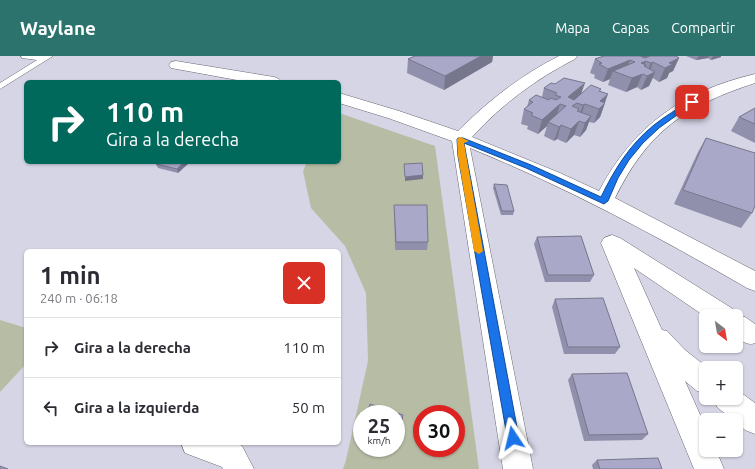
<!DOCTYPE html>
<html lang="es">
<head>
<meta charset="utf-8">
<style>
  body { margin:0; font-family:Ubuntu,sans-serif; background:#f7f7f7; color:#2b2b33; height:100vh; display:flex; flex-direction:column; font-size:15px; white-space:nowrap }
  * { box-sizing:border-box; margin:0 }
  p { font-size:13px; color:#7c7c81 }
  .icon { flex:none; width:22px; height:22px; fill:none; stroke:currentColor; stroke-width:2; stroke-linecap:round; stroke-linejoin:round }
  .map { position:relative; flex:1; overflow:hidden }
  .drawer { position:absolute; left:24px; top:193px; width:317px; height:196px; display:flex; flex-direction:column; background:#fff; border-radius:6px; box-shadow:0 1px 3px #0004 }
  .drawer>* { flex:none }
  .guide { position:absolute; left:24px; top:24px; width:317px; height:84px; border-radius:6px; box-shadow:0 1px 3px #0004; background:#00695c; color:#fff; overflow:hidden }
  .needle { width:26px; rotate:149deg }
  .tools { position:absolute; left:699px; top:253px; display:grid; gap:8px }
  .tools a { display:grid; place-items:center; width:44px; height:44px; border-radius:6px; background:#fff; box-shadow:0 1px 3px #0004; font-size:20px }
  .speed { position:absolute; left:353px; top:349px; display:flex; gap:8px; font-size:20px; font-weight:700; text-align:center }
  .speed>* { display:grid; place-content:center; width:52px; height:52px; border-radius:50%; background:#fff; box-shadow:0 1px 3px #0004; line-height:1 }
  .speed small { font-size:10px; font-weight:400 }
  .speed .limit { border:6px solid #d22; background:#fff; color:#111 }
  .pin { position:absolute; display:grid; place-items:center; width:34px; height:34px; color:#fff; margin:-17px; border-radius:8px; box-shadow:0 2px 6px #0006 }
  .me { position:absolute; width:44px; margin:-22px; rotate:350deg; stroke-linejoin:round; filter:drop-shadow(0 0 3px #0008) }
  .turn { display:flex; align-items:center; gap:14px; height:84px; padding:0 16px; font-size:18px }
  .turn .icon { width:52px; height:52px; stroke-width:2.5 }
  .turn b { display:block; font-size:28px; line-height:34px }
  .round { display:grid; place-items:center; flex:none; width:42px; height:42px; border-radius:6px; background:#f7f7f7 }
  .head { display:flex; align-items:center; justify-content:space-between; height:68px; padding:0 16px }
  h1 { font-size:24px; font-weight:600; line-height:30px }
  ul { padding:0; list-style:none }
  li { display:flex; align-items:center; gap:12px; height:60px; padding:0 16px; border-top:1px solid #e1e1e2 }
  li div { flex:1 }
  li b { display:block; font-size:15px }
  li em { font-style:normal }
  header { display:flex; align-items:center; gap:24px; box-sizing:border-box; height:56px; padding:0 20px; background:#2b736c; color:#fff }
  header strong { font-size:19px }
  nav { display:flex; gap:22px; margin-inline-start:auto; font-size:14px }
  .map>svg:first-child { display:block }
  .built { fill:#d5d5e6; fill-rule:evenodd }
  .green { fill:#b7bda5; fill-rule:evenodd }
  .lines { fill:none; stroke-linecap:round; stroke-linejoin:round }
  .service-casing { stroke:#696871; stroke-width:1 }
  .minor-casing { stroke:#696871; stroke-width:1 }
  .service { fill:#fff; fill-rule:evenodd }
  .minor { fill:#fff; fill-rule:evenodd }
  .wall { fill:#9190ac }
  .shaded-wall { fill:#76768c }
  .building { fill:#a9a8c8; stroke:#76768c }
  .route { fill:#1a73e8; stroke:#114b97 }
  .slow { fill:#f59e0b }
</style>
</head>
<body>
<header>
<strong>Waylane</strong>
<nav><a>Mapa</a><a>Capas</a><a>Compartir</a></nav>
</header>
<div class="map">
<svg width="755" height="413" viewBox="0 0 755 413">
  <rect width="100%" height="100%" fill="#dfdfe9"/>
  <path class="built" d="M 0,0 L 755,0 L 755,413 L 0,413 ZM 26,26 L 339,26 L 339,106 L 26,106 ZM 26,195 L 339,195 L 339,387 L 26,387 ZM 706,260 L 736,260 L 736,290 L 706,290 ZM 706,312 L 736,312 L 736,342 L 706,342 ZM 362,358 L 396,358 L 396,392 L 362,392 ZM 422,358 L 456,358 L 456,392 L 422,392 ZM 706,364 L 736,364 L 736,394 L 706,394 Z"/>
  <g class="green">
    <path d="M 339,57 L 435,90 L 479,413 L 343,413 L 346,404 L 368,305 L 366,237 L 345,190 L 311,152 L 303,115 L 307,106 L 339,106 ZM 362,358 L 396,358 L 396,392 L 362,392 ZM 422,358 L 456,358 L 456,392 L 422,392 Z"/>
    <path d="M 0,264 L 26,272 L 26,308 L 0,336 Z"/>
  </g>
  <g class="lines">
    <g class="service-casing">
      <path id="service" d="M 21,0 L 53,0 L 0,33 L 0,27 L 37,4 L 22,2 Z"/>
    </g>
    <g class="minor-casing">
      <g id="minor">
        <path d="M 559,0 L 577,0 L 575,3 C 536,23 502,48 472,81 L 560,117 L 599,135 C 634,69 683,35 755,18 L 755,27 C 685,50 648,75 615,142 L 755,215 L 755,235 L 747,232 C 657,180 566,131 470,92 L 533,413 L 503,413 L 452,85 L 388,62 L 339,47 L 339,37 L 399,55 L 458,75 C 488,45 521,19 559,0 Z"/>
        <path d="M 176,5 L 274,21 L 279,23 L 282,26 L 248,26 L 171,12 L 169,9 L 171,6 Z"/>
        <path d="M 612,179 L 620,182 L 733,253 L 735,258 L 745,261 L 755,268 L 755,287 C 748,290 742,285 736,281 L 736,260 L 706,261 L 634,212 L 662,274 L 667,275 L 685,294 L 708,312 L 706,312 L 706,338 L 697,335 L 685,325 L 706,372 L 706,394 L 716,394 L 724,413 L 694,413 L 601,187 L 604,182 Z"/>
        <path d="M 736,333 L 755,347 L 755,378 L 745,374 L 736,366 L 736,364 L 733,364 L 717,351 L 713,342 L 736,342 Z"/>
        <path d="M 181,387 L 236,387 L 242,390 L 254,413 L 223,413 L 222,411 L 185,397 Z"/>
      </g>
    </g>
    <use href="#service" class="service"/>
    <use href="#minor" class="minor"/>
  </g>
  <g class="wall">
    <path d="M 415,0 L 493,0 L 492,6 L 444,34 L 407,17 L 408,3 Z"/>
    <path d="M 601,0 L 676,0 L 679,2 L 673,15 L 669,17 L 667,22 L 659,26 L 653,22 L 649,30 L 641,34 L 637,31 L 626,36 L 608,29 L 610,23 L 603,26 L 594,22 L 595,19 L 590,17 L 595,3 L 601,1 Z"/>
    <path d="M 686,0 L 721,0 L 721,1 L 711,4 L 708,2 L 696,4 Z"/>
    <path d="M 544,32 L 581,38 L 601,33 L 600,35 L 605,47 L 600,61 L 594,67 L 589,66 L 586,74 L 580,81 L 574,79 L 566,87 L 557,83 L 554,85 L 544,80 L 547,70 L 538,78 L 527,73 L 528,70 L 521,68 L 524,53 L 527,51 L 529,44 L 542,41 Z"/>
    <path d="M 755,52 L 755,87 L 731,75 L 739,61 Z"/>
    <path d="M 706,82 L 752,157 L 741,172 L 674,148 L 698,96 Z"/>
    <path d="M 190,106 L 178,117 L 158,112 L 156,108 Z"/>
    <path d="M 494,128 L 514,155 L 513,159 L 501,159 L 493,132 Z"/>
    <path d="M 394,149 L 428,186 L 427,194 L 395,194 Z"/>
    <path d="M 537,181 L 594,219 L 590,226 L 545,226 L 534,188 Z"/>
    <path d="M 555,243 L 620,291 L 615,298 L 564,298 L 552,251 Z"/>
    <path d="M 572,318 L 648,378 L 642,384 L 584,385 L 568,324 Z"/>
    <path d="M 396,358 L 403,359 L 402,365 L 397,393 L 394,392 L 396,392 Z"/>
    <path d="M 597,404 L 662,413 L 593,413 L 592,409 Z"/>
  </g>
  <g class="shaded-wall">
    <path d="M 481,0 L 493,0 L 492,6 L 444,34 L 445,20 Z"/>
    <path d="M 639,0 L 657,0 L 646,5 L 640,18 Z"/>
    <path d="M 699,0 L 709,0 L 708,2 L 696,4 Z"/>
    <path d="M 713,0 L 721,0 L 721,1 L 711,4 Z"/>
    <path d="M 679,2 L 673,15 L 669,17 L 667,22 L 659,26 L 665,12 L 669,7 Z"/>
    <path d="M 630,4 L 625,17 L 613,15 L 610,23 L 603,26 L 608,13 Z"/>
    <path d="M 653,6 L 648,20 L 655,16 L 649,30 L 641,34 L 647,20 L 646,19 L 651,7 Z"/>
    <path d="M 646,9 L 637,31 L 626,36 L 632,22 L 644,10 Z"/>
    <path d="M 585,27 L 580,41 L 565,53 L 568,41 Z"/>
    <path d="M 608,38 L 600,61 L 594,67 L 599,53 L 600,45 Z"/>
    <path d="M 560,48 L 556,62 L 548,66 L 547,70 L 538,78 L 542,64 Z"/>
    <path d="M 585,48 L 580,62 L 578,63 L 583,49 Z"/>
    <path d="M 591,60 L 586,74 L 580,81 L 585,67 Z"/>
    <path d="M 579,65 L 574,79 L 566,87 L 571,73 Z"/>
    <path d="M 561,69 L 557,83 L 554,85 L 559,71 Z"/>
    <path d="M 184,106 L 190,106 L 178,117 L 177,113 Z"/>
    <path d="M 423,119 L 423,123 L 405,125 L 405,121 Z"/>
    <path d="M 403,359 L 402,365 L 397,393 L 397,387 Z"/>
  </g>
  <g class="building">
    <path d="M 415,0 L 481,0 L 445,20 L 408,3 Z"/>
    <path d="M 604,0 L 640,0 L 645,2 L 650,0 L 676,0 L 679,2 L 669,7 L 673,8 L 665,12 L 653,6 L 651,7 L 646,5 L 641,7 L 646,9 L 644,10 L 655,16 L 647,20 L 643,18 L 632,22 L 613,15 L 635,6 L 630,4 L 608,13 L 599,8 L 602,7 L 595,3 Z"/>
    <path d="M 564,22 L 585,27 L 568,41 L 574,44 L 591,29 L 601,33 L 599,35 L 608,38 L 600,45 L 605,47 L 599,53 L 585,48 L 583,49 L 577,47 L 572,50 L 579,53 L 577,55 L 591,60 L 585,67 L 579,65 L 571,73 L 561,69 L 559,71 L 548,66 L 566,50 L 560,48 L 542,64 L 531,59 L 533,57 L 524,53 L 533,46 L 529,44 L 536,39 L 549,44 L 551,42 L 556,44 L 561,41 L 555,39 L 557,37 L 544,32 L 551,27 L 555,28 Z"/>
    <path d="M 755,52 L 755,68 L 739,61 Z"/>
    <path d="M 706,82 L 755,97 L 755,150 L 752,157 L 683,134 Z"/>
    <path d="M 158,106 L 184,106 L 177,113 L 156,108 Z"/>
    <path d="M 422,107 L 423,119 L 405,121 L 404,108 Z"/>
    <path d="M 494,128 L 507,129 L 514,155 L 502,155 Z"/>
    <path d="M 394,149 L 427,149 L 428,186 L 396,186 Z"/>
    <path d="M 581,180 L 594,219 L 548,219 L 537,181 Z"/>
    <path d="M 603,242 L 620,291 L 568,291 L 555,243 Z"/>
    <path d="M 627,317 L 648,378 L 589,379 L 572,318 Z"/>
    <path d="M 370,348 L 403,359 L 397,387 L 396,387 L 396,358 L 367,358 Z"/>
    <path d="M 658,402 L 662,413 L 600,413 L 597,404 Z"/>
    <path d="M 0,410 L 8,413 L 0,413 Z"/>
  </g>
  <path class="route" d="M 689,45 L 695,46 L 659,72 L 643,87 L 629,104 L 618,122 L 608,145 L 604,148 L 526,112 L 464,87 L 519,382 L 517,386 L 513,388 L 508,386 L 458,100 L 457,83 L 458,82 L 463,82 L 531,109 L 601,141 C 614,114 630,88 654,69 C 665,60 678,53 689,45 Z"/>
  <path class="slow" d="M 460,81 L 469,85 L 464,87 L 483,195 L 479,198 L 474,195 L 458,100 L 457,83 Z"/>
</svg>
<div class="tools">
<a><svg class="needle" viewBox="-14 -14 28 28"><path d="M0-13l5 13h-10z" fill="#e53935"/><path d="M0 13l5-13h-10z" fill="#7c7c81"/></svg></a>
<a>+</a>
<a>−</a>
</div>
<div class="speed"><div>25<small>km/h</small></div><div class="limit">30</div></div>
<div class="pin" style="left:692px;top:46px;background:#d93025"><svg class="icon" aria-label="arrive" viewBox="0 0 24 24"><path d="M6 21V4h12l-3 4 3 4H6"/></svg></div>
<svg class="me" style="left:513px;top:382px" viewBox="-20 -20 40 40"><path d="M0-17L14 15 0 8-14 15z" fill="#1a73e8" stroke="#fff" stroke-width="4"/></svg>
<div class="guide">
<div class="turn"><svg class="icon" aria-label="right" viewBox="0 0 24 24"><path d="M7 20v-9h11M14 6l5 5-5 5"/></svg><div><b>110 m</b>Gira a la derecha</div></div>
</div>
<section class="drawer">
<div class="head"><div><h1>1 min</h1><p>240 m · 06:18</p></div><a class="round" style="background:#d93025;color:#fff"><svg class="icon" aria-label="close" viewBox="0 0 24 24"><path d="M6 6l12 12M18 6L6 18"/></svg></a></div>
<ul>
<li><svg class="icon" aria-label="right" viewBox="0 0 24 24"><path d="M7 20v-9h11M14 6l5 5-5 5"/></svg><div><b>Gira a la derecha</b></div><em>110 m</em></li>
<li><svg class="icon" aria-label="left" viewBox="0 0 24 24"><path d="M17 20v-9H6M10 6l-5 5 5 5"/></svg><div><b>Gira a la izquierda</b></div><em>50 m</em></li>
</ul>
</section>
</div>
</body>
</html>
